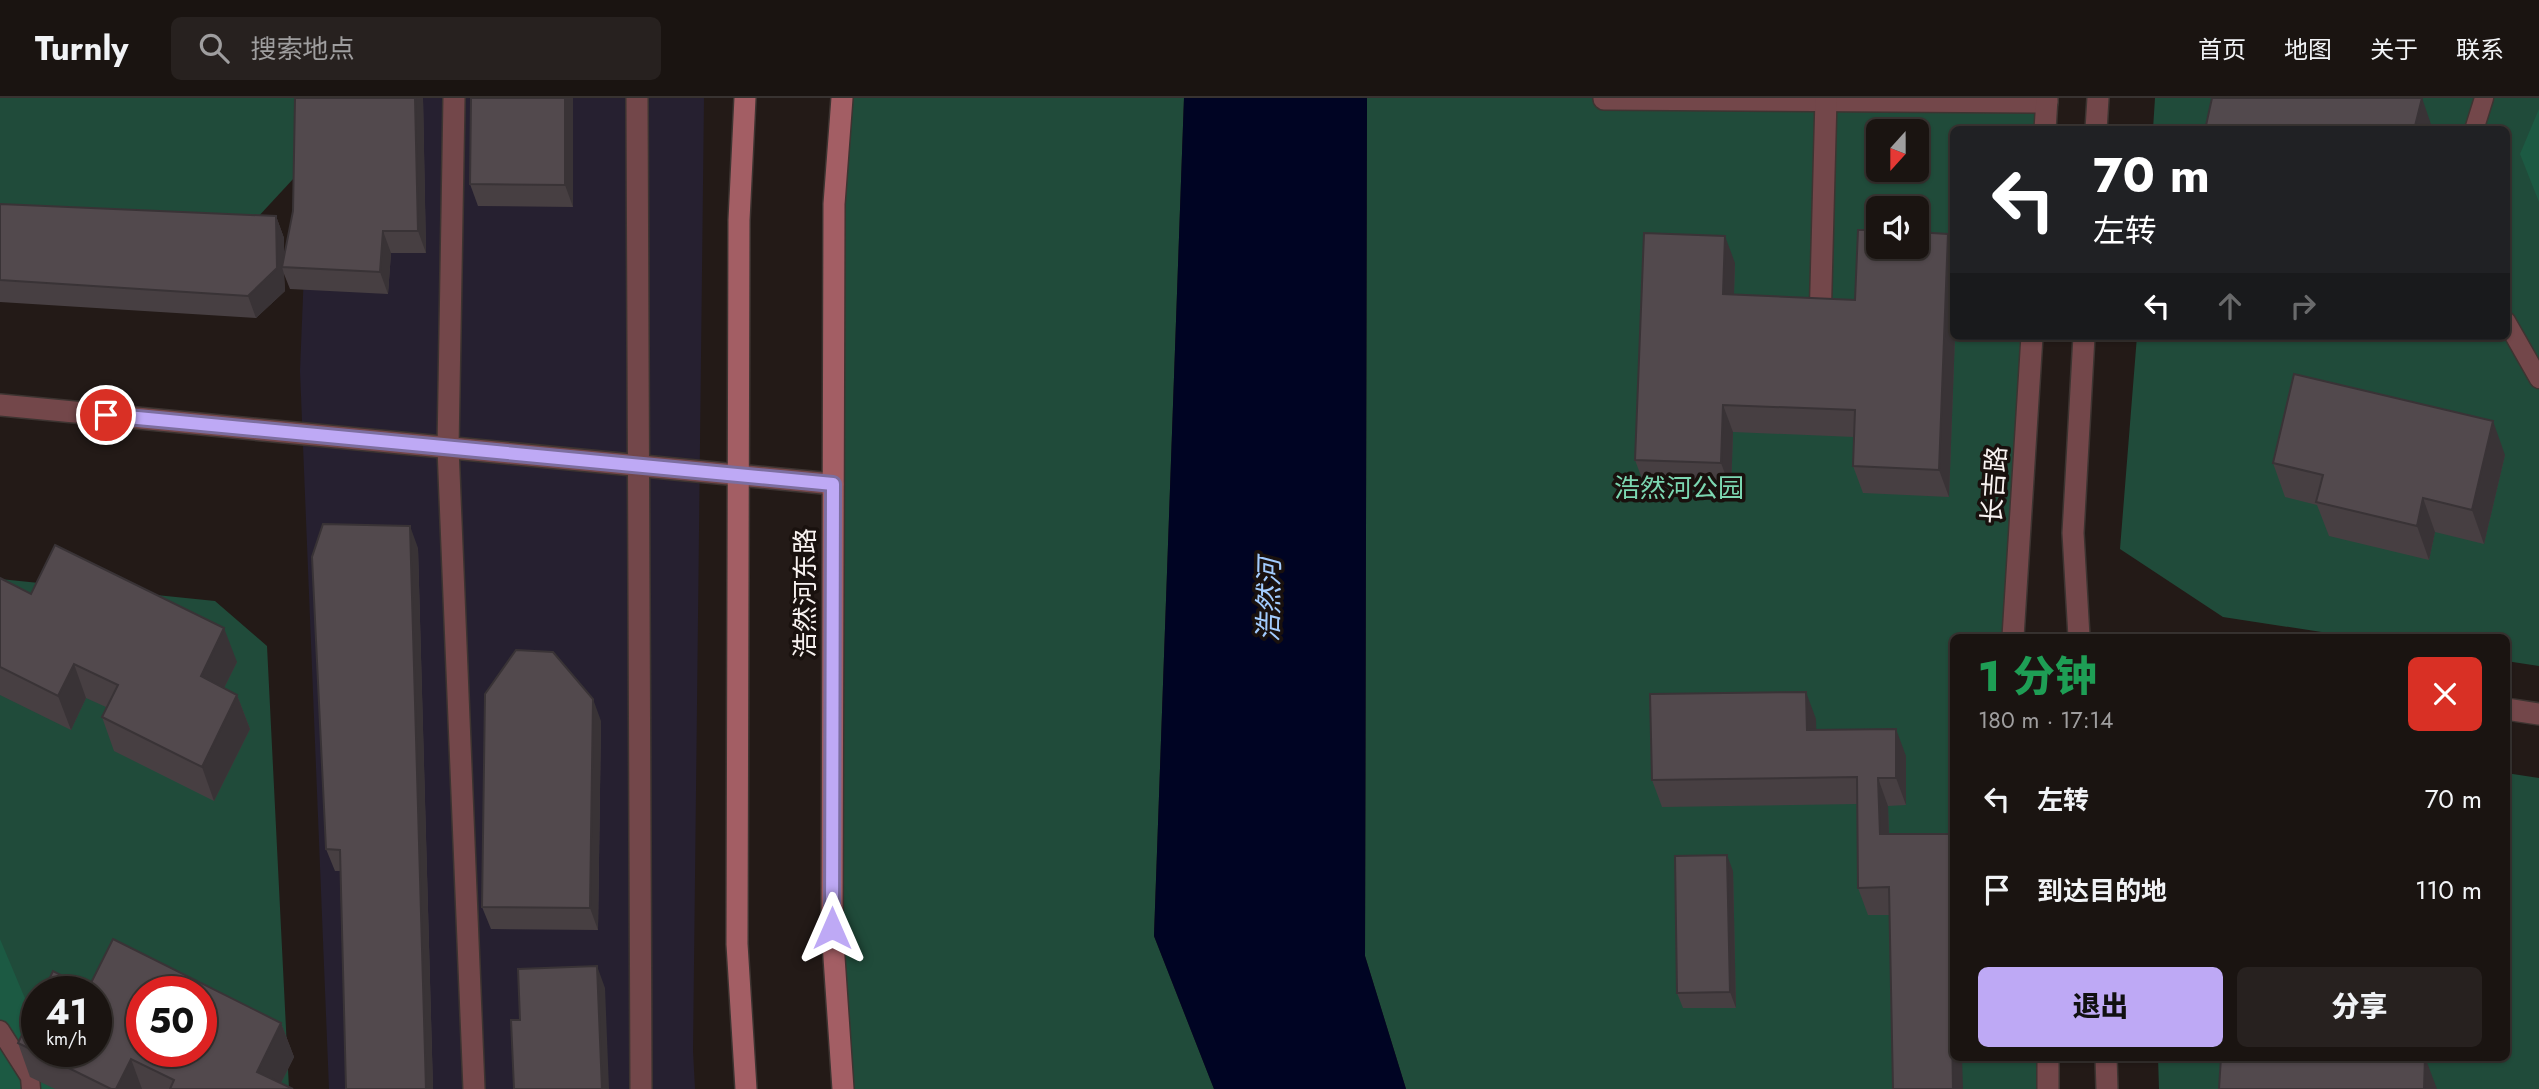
<!DOCTYPE html>
<html lang="zh">
<head>
<meta charset="utf-8">
<style>
  body { margin:0; font-family:Jost,"Noto Sans SC",sans-serif; background:#27211f; color:#f1f3f6; height:100vh; display:flex; flex-direction:column; font-size:26px; white-space:nowrap }
  * { box-sizing:border-box; margin:0 }
  p { font-size:23px; color:#9f9e9f }
  .icon { flex:none; width:38px; height:38px; fill:none; stroke:currentColor; stroke-width:2; stroke-linecap:round; stroke-linejoin:round }
  .map { position:relative; flex:1; overflow:hidden }
  .sheet { position:absolute; left:1950px; top:536px; width:560px; height:427px; display:flex; flex-direction:column; background:#1a1411; border-radius:10px; box-shadow:0 2px 5px #0004,0 0 0 2px #383331 }
  .sheet>* { flex:none }
  .guide { position:absolute; left:1950px; top:28px; width:560px; height:214px; border-radius:10px; box-shadow:0 2px 5px #0004,0 0 0 2px #383331; background:#202124; color:#fff; overflow:hidden }
  .needle { width:46px; rotate:201deg }
  .fabs { position:absolute; left:1866px; top:21px; display:grid; gap:14px }
  .fabs a { display:grid; place-items:center; width:63px; height:63px; border-radius:10px; background:#1a1411; box-shadow:0 2px 5px #0004,0 0 0 2px #383331; font-size:35px }
  .speed { position:absolute; left:21px; top:878px; display:flex; gap:14px; font-size:35px; font-weight:700; text-align:center }
  .speed>* { display:grid; place-content:center; width:91px; height:91px; border-radius:50%; background:#1a1411; box-shadow:0 2px 5px #0004,0 0 0 2px #383331; line-height:1 }
  .speed small { font-size:18px; font-weight:400 }
  .speed .limit { border:10px solid #d22; background:#fff; color:#111 }
  .pin { position:absolute; display:grid; place-items:center; width:60px; height:60px; color:#fff; margin:-30px; border:4px solid #fff; border-radius:50%; box-shadow:0 2px 7px #0007 }
  .me { position:absolute; width:77px; margin:-38px; rotate:0deg; stroke-linejoin:round; filter:drop-shadow(0 0 5px #0008) }
  .turn { display:flex; align-items:center; gap:24px; height:147px; padding:0 28px; font-size:32px }
  .turn .icon { width:91px; height:91px; stroke-width:2.5 }
  .turn b { display:block; font-size:49px; line-height:60px }
  .lanes { display:flex; align-items:center; height:66px; padding:0 28px; background:#0003; justify-content:center; gap:35px; direction:ltr }
  .lanes .off { opacity:.35 }
  .round { display:grid; place-items:center; flex:none; width:74px; height:74px; border-radius:10px; background:#27211f }
  .headline { display:flex; align-items:center; justify-content:space-between; height:119px; padding:0 28px }
  h1 { font-size:42px; font-weight:800; line-height:52px; color:#1e9e55 }
  .button { display:flex; gap:14px; margin-top:auto; padding:14px 28px }
  .button a { flex:1; height:80px; border-radius:10px; background:#bea9f5; color:#111; font-size:28px; font-weight:800; line-height:80px; text-align:center }
  .button a+a { background:#27211f; color:#f1f3f6 }
  ul { padding:0; list-style:none }
  li { display:flex; align-items:center; gap:21px; height:91px; padding:0 28px }
  li div { flex:1 }
  li b { display:block; font-size:26px }
  li em { font-style:normal }
  header { display:flex; align-items:center; gap:42px; box-sizing:border-box; height:98px; padding:0 35px; background:#1a1411; border-bottom:2px solid #383331 }
  header strong { font-size:33px }
  nav { display:flex; gap:38px; margin-inline-start:auto; font-size:24px }
  .search { width:490px; height:63px; background:#27211f; display:flex; align-items:center; gap:18px; box-sizing:border-box; padding:0 24px; border-radius:10px; color:#9f9e9f; font-size:26px }
  .map>svg:first-child { display:block }
  .commercial { fill:#262030 }
  .green { fill:#204b3a; fill-rule:evenodd }
  .forest { fill:#1c5a43 }
  .water { fill:#000423 }
  .lines { fill:none; stroke-linecap:round; stroke-linejoin:round }
  .service-casing { stroke:#3d3431; stroke-width:21 }
  .pedestrian-casing { stroke:#3d3431; stroke-width:24 }
  .tertiary-casing { stroke:#3d3431; stroke-width:24 }
  .secondary-casing { stroke:#3d3431; stroke-width:24 }
  .service { stroke:#73474a; stroke-width:18 }
  .pedestrian { stroke:#73474a; stroke-width:21 }
  .tertiary { stroke:#73474a; stroke-width:21 }
  .secondary { stroke:#a35e64; stroke-width:21 }
  .wall { fill:#473f42 }
  .shaded-wall { fill:#393336 }
  .building { fill:#52494d; stroke:#393336; stroke-width:2; fill-rule:evenodd }
  .route-casing { stroke:#7c6e9f; stroke-width:18 }
  .route { stroke:#bea9f5; stroke-width:12 }
  .labels { text-anchor:middle; dominant-baseline:central; stroke-width:7; stroke-linejoin:round; paint-order:stroke }
  .street-label { font-size:26px; fill:#f8f2f0; stroke:#19110e }
  .park-label { font-size:26px; fill:#7cd7b1; stroke:#19110e }
  .water-label { font-size:28px; font-style:italic; fill:#a3ccfe; stroke:#19110e }
</style>
</head>
<body>
<header>
<strong>Turnly</strong>
<div class="search"><svg class="icon" aria-label="search" viewBox="0 0 24 24"><circle cx="10" cy="10" r="6"/><path d="M15 15l6 6"/></svg>搜索地点</div>
<nav><a>首页</a><a>地图</a><a>关于</a><a>联系</a></nav>
</header>
<div class="map">
<svg width="2539" height="991" viewBox="0 0 2539 991">
  <rect width="100%" height="100%" fill="#231a17"/>
  <path class="commercial" d="M 311,0 L 704,0 L 693,953 L 695,991 L 329,991 L 300,273 Z"/>
  <g class="green">
    <path d="M 0,0 L 295,0 L 294,80 L 245,133 L 0,114 Z"/>
    <path d="M 842,0 L 1184,0 L 1154,838 L 1214,991 L 843,991 L 834,106 Z"/>
    <path d="M 1367,0 L 2047,0 L 2045,31 L 1953,32 L 1953,238 L 2032,238 L 2013,539 L 1953,539 L 1953,959 L 2048,959 L 2048,991 L 1406,991 L 1365,858 ZM 1878,33 L 1916,33 L 1916,72 L 1878,72 ZM 1878,110 L 1916,110 L 1916,149 L 1878,149 Z"/>
    <path d="M 2155,0 L 2539,0 L 2539,568 L 2506,563 L 2506,539 L 2354,539 L 2223,519 L 2120,451 L 2137,238 L 2506,238 L 2506,32 L 2153,31 Z"/>
    <path d="M 0,481 L 215,503 L 267,548 L 289,991 L 0,991 ZM 37,894 L 96,894 L 96,954 L 37,954 ZM 142,894 L 201,894 L 201,954 L 142,954 Z"/>
    <path d="M 2506,675 L 2539,680 L 2539,991 L 2159,991 L 2158,959 L 2506,959 Z"/>
  </g>
  <g class="forest">
    <path d="M 2539,11 L 2539,104 L 2520,56 Z"/>
    <path d="M 0,841 L 37,929 L 37,954 L 63,991 L 0,991 Z"/>
  </g>
  <path class="water" d="M 1184,0 L 1367,0 L 1365,858 L 1406,991 L 1214,991 L 1154,838 Z"/>
  <g class="lines">
    <g class="service-casing">
      <g id="service">
        <path d="M 2474,32 L 2484,0"/>
        <path d="M 2506,223 L 2539,281"/>
        <path d="M 0,932 L 30,979 L 31,991"/>
      </g>
    </g>
    <g class="pedestrian-casing">
      <g id="pedestrian">
        <path d="M 454,0 L 448,350 L 474,991"/>
        <path d="M 637,0 L 641,991"/>
        <path d="M 1604,1 L 2047,4"/>
        <path d="M 1820,227 L 1826,0"/>
      </g>
    </g>
    <g class="tertiary-casing">
      <g id="tertiary">
        <path d="M 2045,32 L 2047,0"/>
        <path d="M 2096,32 L 2098,0"/>
        <path d="M 0,307 L 833,386"/>
        <path d="M 2013,539 L 2032,238"/>
        <path d="M 2079,539 L 2073,435 L 2084,238"/>
        <path d="M 2506,611 L 2539,616"/>
        <path d="M 2048,959 L 2048,991"/>
        <path d="M 2106,959 L 2107,991"/>
      </g>
    </g>
    <g class="secondary-casing">
      <g id="secondary">
        <path d="M 745,0 L 739,122 L 737,846 L 746,991"/>
        <path d="M 842,0 L 834,106 L 832,830 L 843,991"/>
      </g>
    </g>
    <use href="#service" class="service"/>
    <use href="#pedestrian" class="pedestrian"/>
    <use href="#tertiary" class="tertiary"/>
    <use href="#secondary" class="secondary"/>
  </g>
  <g class="wall">
    <path d="M 423,0 L 426,155 L 391,155 L 388,196 L 290,191 L 284,176 L 285,193 L 256,220 L 0,204 L 0,106 L 276,118 L 284,140 L 284,157 Z"/>
    <path d="M 573,0 L 573,109 L 478,108 L 470,86 Z"/>
    <path d="M 1948,136 L 1953,149 L 1953,238 L 1955,238 L 1949,399 L 1863,395 L 1853,368 L 1854,339 L 1733,334 L 1731,392 L 1645,389 L 1635,362 L 1735,165 L 1734,197 L 1855,202 Z"/>
    <path d="M 2505,357 L 2484,446 L 2435,434 L 2429,462 L 2329,438 L 2317,407 L 2285,399 L 2273,365 Z"/>
    <path d="M 418,450 L 433,991 L 346,991 L 340,773 L 335,773 L 326,751 Z"/>
    <path d="M 0,480 L 31,496 L 237,564 L 224,590 L 237,597 L 250,631 L 214,703 L 114,653 L 102,619 L 106,609 L 86,600 L 71,632 L 0,597 Z"/>
    <path d="M 1816,621 L 1816,632 L 1906,658 L 1906,707 L 1888,708 L 1889,736 L 1949,736 L 1953,747 L 1953,959 L 1890,817 L 1868,817 L 1858,790 L 1857,706 L 1662,709 L 1652,682 Z"/>
    <path d="M 601,623 L 598,832 L 491,831 L 482,809 Z"/>
    <path d="M 1733,773 L 1736,910 L 1683,910 L 1677,895 Z"/>
    <path d="M 88,891 L 281,925 L 294,959 L 281,985 L 293,991 L 55,991 L 30,979 L 18,945 Z"/>
  </g>
  <g class="shaded-wall">
    <path d="M 415,0 L 423,0 L 426,155 L 418,133 Z"/>
    <path d="M 565,0 L 573,0 L 573,109 L 565,87 Z"/>
    <path d="M 2422,0 L 2433,32 L 2414,32 Z"/>
    <path d="M 276,118 L 284,140 L 284,169 L 282,169 L 284,176 L 285,193 L 256,220 L 248,198 Z"/>
    <path d="M 383,133 L 391,155 L 388,196 L 380,174 Z"/>
    <path d="M 1948,136 L 1953,149 L 1953,238 L 1955,238 L 1949,399 L 1939,372 Z"/>
    <path d="M 1725,138 L 1735,165 L 1733,223 L 1723,196 Z"/>
    <path d="M 1723,307 L 1733,334 L 1731,392 L 1721,365 Z"/>
    <path d="M 2493,323 L 2505,357 L 2484,446 L 2472,412 Z"/>
    <path d="M 2423,400 L 2435,434 L 2429,462 L 2417,428 Z"/>
    <path d="M 410,428 L 418,450 L 433,991 L 426,991 Z"/>
    <path d="M 224,530 L 237,564 L 213,612 L 201,578 Z"/>
    <path d="M 74,566 L 86,600 L 71,632 L 58,598 Z"/>
    <path d="M 1806,594 L 1816,621 L 1817,660 L 1807,632 Z"/>
    <path d="M 237,597 L 250,631 L 214,703 L 202,669 Z"/>
    <path d="M 593,601 L 601,623 L 598,832 L 590,810 Z"/>
    <path d="M 1896,631 L 1906,658 L 1906,707 L 1896,680 Z"/>
    <path d="M 1878,680 L 1888,708 L 1890,764 L 1880,736 Z"/>
    <path d="M 1949,736 L 1953,747 L 1953,959 L 1962,959 L 1963,991 L 1953,991 Z"/>
    <path d="M 1727,757 L 1733,773 L 1736,910 L 1730,894 Z"/>
    <path d="M 597,868 L 605,890 L 609,991 L 602,991 Z"/>
    <path d="M 281,925 L 294,959 L 278,991 L 257,974 Z"/>
    <path d="M 2425,959 L 2437,991 L 2424,991 Z"/>
    <path d="M 131,961 L 142,991 L 116,991 Z"/>
  </g>
  <g class="building">
    <path d="M 295,0 L 415,0 L 418,133 L 383,133 L 380,174 L 282,169 L 293,113 Z"/>
    <path d="M 471,0 L 565,0 L 565,87 L 470,86 Z"/>
    <path d="M 2212,0 L 2422,0 L 2414,32 L 2205,32 Z"/>
    <path d="M 0,106 L 276,118 L 277,170 L 248,198 L 0,182 Z"/>
    <path d="M 1858,132 L 1878,132 L 1878,149 L 1916,149 L 1916,134 L 1948,136 L 1939,372 L 1853,368 L 1855,312 L 1723,307 L 1721,365 L 1635,362 L 1644,135 L 1725,138 L 1723,196 L 1855,202 Z"/>
    <path d="M 2294,276 L 2493,323 L 2472,412 L 2423,400 L 2417,428 L 2316,404 L 2323,377 L 2273,365 Z"/>
    <path d="M 323,426 L 410,428 L 426,991 L 346,991 L 340,752 L 326,751 L 312,459 Z"/>
    <path d="M 55,447 L 224,530 L 201,578 L 237,597 L 202,669 L 102,619 L 118,587 L 74,566 L 58,598 L 0,569 L 0,480 L 31,496 Z"/>
    <path d="M 516,552 L 553,554 L 593,601 L 590,810 L 482,809 L 485,596 Z"/>
    <path d="M 1806,594 L 1807,632 L 1896,631 L 1896,680 L 1878,680 L 1880,736 L 1949,736 L 1953,991 L 1893,991 L 1889,789 L 1858,790 L 1857,679 L 1652,682 L 1650,596 Z"/>
    <path d="M 1727,757 L 1730,894 L 1677,895 L 1675,758 Z"/>
    <path d="M 113,841 L 281,925 L 257,974 L 293,991 L 170,991 L 174,982 L 131,961 L 116,991 L 111,991 L 18,945 L 37,906 L 37,954 L 96,954 L 96,894 L 43,894 L 53,873 L 88,891 ZM 142,894 L 201,894 L 201,954 L 142,954 Z"/>
    <path d="M 597,868 L 602,991 L 514,991 L 511,922 L 520,922 L 518,871 Z"/>
    <path d="M 2221,959 L 2425,959 L 2424,991 L 2219,991 Z"/>
  </g>
  <g class="lines">
    <g class="route-casing">
      <path id="route" d="M 106,317 L 833,386 L 832,830"/>
    </g>
    <use href="#route" class="route"/>
  </g>
  <g class="labels">
    <g class="street-label">
      <text transform="translate(1994 387) rotate(-86)">长吉路</text>
      <text transform="translate(805 495) rotate(-90)">浩然河东路</text>
    </g>
    <g class="park-label">
      <text x="1679" y="390">浩然河公园</text>
    </g>
    <g class="water-label">
      <text transform="translate(1269 502) rotate(-89)">浩然河</text>
    </g>
  </g>
</svg>
<div class="fabs">
<a><svg class="needle" viewBox="-14 -14 28 28"><path d="M0-13l5 13h-10z" fill="#e53935"/><path d="M0 13l5-13h-10z" fill="#9f9e9f"/></svg></a>
<a><svg class="icon" aria-label="sound" viewBox="0 0 24 24"><path d="M4 9h4l5-4v14l-5-4H4zM17 9q2 3 0 6"/></svg></a>
</div>
<div class="speed"><div>41<small>km/h</small></div><div class="limit">50</div></div>
<div class="pin" style="left:106px;top:317px;background:#d93025"><svg class="icon" aria-label="arrive" viewBox="0 0 24 24"><path d="M6 21V4h12l-3 4 3 4H6"/></svg></div>
<svg class="me" style="left:832px;top:830px" viewBox="-20 -20 40 40"><path d="M0-17L14 15 0 8-14 15z" fill="#bea9f5" stroke="#fff" stroke-width="4"/></svg>
<div class="guide">
<div class="turn"><svg class="icon" aria-label="left" viewBox="0 0 24 24"><path d="M17 20v-9H6M10 6l-5 5 5 5"/></svg><div><b>70 m</b>左转</div></div>
<div class="lanes"><svg class="icon" aria-label="left" viewBox="0 0 24 24"><path d="M17 20v-9H6M10 6l-5 5 5 5"/></svg><svg class="icon off" aria-label="ahead" viewBox="0 0 24 24"><path d="M12 20V5M6 11l6-6 6 6"/></svg><svg class="icon off" aria-label="right" viewBox="0 0 24 24"><path d="M7 20v-9h11M14 6l5 5-5 5"/></svg></div>
</div>
<section class="sheet">
<div class="headline"><div><h1>1 分钟</h1><p>180 m · 17:14</p></div><a class="round" style="background:#d93025;color:#fff"><svg class="icon" aria-label="close" viewBox="0 0 24 24"><path d="M6 6l12 12M18 6L6 18"/></svg></a></div>
<ul>
<li><svg class="icon" aria-label="left" viewBox="0 0 24 24"><path d="M17 20v-9H6M10 6l-5 5 5 5"/></svg><div><b>左转</b></div><em>70 m</em></li>
<li><svg class="icon" aria-label="arrive" viewBox="0 0 24 24"><path d="M6 21V4h12l-3 4 3 4H6"/></svg><div><b>到达目的地</b></div><em>110 m</em></li>
</ul>
<div class="button"><a>退出</a><a>分享</a></div>
</section>
</div>
</body>
</html>
